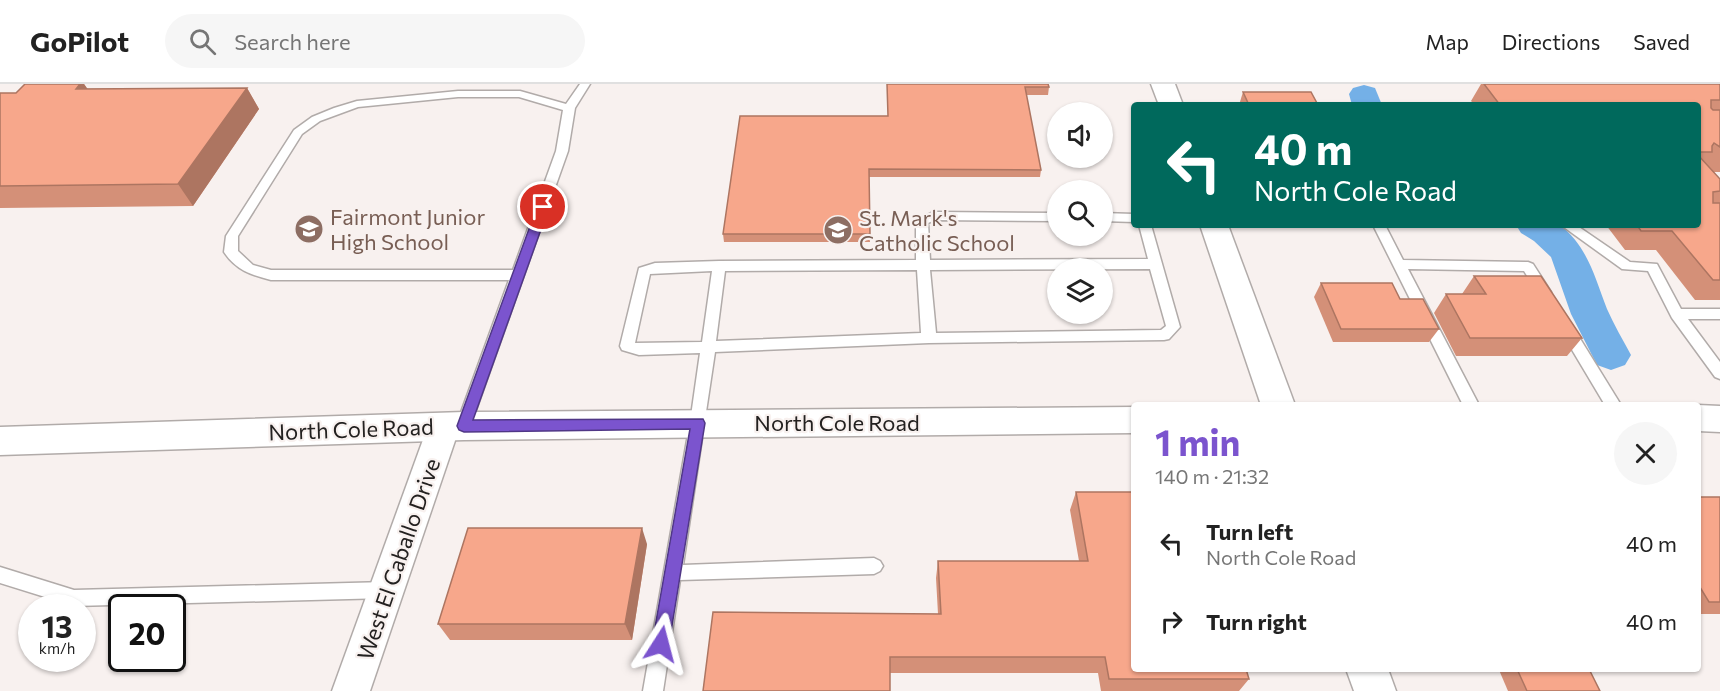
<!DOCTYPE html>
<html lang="en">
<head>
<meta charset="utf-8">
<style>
  body { margin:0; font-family:Commissioner,sans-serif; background:#f6f6f6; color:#222; height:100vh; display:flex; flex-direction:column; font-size:22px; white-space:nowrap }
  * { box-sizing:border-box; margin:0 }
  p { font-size:20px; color:#767676 }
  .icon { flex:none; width:33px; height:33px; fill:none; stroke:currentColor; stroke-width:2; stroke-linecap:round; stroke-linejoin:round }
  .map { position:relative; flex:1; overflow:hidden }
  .panel { position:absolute; left:1131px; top:318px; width:570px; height:270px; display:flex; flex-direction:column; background:#fff; border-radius:6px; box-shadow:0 2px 4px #0004 }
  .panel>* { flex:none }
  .guide { position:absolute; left:1131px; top:18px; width:570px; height:126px; border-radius:6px; box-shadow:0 2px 4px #0004; background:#00695c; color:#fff; overflow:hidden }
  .fabs { position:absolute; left:1047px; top:18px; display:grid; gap:12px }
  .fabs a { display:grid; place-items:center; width:66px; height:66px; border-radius:50%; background:#fff; box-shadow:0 2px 4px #0004; font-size:30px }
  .speed { position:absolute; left:18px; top:510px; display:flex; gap:12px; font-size:30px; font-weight:700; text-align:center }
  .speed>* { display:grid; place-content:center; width:78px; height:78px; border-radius:50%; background:#fff; box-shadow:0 2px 4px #0004; line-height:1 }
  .speed small { font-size:15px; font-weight:400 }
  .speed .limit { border:3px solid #111; border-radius:9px; background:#fff; color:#111 }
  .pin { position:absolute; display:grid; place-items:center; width:51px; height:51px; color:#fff; margin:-26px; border:3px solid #fff; border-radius:50%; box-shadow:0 2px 6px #0007 }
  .me { position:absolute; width:66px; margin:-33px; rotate:9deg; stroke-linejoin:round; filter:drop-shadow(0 0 4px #0008) }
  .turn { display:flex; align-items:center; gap:21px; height:126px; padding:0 24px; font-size:27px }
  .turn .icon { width:78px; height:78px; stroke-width:2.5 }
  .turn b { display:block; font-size:42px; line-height:51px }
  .round { display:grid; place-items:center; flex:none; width:63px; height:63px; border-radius:32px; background:#f6f6f6 }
  .head { display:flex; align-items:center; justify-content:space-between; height:102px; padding:0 24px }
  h1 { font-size:36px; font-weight:700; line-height:45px; color:#7b54ce }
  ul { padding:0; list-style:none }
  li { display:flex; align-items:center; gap:18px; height:78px; padding:0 24px }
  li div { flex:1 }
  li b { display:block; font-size:22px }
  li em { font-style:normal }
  header { display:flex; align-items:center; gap:36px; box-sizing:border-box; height:84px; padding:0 30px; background:#fff; border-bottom:2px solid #e0e0e0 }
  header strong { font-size:28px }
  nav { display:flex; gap:33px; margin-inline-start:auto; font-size:21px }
  .search { width:420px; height:54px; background:#f6f6f6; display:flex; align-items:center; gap:15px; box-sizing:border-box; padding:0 21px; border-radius:33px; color:#767676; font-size:22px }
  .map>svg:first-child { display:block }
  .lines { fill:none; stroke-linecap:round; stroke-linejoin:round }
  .canal { fill:#74b0e7; fill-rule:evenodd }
  .service-casing { stroke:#b1aba9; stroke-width:3 }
  .minor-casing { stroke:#b1aba9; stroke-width:3 }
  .tertiary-casing { stroke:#b1aba9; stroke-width:3 }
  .secondary-casing { stroke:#b1aba9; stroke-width:3 }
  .service { fill:#fff; fill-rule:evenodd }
  .minor { fill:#fff; fill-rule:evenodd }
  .tertiary { fill:#fff; fill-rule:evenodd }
  .secondary { fill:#fff; fill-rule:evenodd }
  .wall { fill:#d49078 }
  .shaded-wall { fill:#ad7561 }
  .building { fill:#f7a78b; stroke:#ad7561; stroke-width:1.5 }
  .route { fill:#7b54ce; stroke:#503786; stroke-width:1.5 }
  .labels { text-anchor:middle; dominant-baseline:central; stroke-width:4.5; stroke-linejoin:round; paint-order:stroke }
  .education-label { font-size:22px; fill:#785e54; stroke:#f8f1ef; text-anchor:start }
  .street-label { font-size:22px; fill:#232120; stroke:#f8f1ef }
</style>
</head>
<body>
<header>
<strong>GoPilot</strong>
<div class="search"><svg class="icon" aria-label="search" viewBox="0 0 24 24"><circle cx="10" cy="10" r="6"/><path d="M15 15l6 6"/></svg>Search here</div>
<nav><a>Map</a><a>Directions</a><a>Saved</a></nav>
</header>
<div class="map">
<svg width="1720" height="607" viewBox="0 0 1720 607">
  <rect width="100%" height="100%" fill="#f8f1ef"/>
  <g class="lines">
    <g class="canal">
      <path d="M 1364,1 L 1375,4 L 1382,21 L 1352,21 L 1349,10 L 1353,4 Z"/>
      <path d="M 1516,141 L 1560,141 C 1588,163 1595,194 1607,225 C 1614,241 1623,256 1631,271 L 1625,281 L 1611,286 L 1597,281 L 1571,230 L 1551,173 L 1534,157 L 1521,149 Z"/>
    </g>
    <g class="service-casing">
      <g id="service">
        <path d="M 580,0 L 590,0 L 575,24 L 568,67 L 469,346 L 459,346 L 456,342 L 509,196 L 271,196 C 251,191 236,186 224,168 L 226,152 L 294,46 L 312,33 L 334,24 L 357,17 L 458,7 L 520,7 L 566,20 ZM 458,13 L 519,13 L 563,26 L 556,67 L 513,186 L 271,186 L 253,181 L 238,167 L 238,152 L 302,50 L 320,37 L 358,23 Z"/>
        <path d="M 933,128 L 1058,129 L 1058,137 L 935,136 L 928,139 L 930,176 L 1148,175 L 1139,141 L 1151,141 L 1180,243 L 1169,255 L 1164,256 L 929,259 L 715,268 L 683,481 L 874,474 L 880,477 L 883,482 L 880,487 L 874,490 L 680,496 L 663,607 L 643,607 L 690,339 L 700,269 L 639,271 L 622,266 L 620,262 L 639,184 L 655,179 L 719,177 L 916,176 L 916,137 ZM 1150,185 L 1166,242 L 1161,246 L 936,249 L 930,186 ZM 917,186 L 921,249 L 716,257 L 725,187 ZM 712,187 L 702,258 L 635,259 L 650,190 Z"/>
        <path d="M 1102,129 L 1134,130 L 1134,138 L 1102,137 Z"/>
        <path d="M 1373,141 L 1385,141 L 1403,176 L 1528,178 L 1533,180 L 1551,208 L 1549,211 L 1539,211 L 1524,187 L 1408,185 L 1479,321 L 1463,321 Z"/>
        <path d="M 1561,141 L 1576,141 L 1630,178 L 1657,180 L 1681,225 L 1720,225 L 1720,235 L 1688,235 L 1720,278 L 1720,295 L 1715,293 L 1672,234 L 1648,187 L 1622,185 Z"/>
        <path d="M 1566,239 L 1571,240 L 1621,321 L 1605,321 L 1559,244 Z"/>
        <path d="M 0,483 L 74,506 L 387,498 L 393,500 L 396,506 L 393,512 L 387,514 L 74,522 L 0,499 Z"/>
      </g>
    </g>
    <g class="minor-casing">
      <path id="minor" d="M 444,330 L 455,333 L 460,342 L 370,607 L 332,607 L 428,342 L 433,333 Z"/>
    </g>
    <g class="tertiary-casing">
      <g id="tertiary">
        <path d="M 1151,0 L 1175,0 L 1183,21 L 1159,21 Z"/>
        <path d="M 1200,141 L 1228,141 L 1295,321 L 1261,321 Z"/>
        <path d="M 1346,585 L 1388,585 L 1396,607 L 1354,607 Z"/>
      </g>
    </g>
    <g class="secondary-casing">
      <g id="secondary">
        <path d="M 1697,321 L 1698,321 L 1720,322 L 1720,348 L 1698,347 Z"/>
        <path d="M 1134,323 L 1134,349 L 464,356 L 0,371 L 0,343 L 464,328 Z"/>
      </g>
    </g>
    <use href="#service" class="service"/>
    <use href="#minor" class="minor"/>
    <use href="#tertiary" class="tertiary"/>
    <use href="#secondary" class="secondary"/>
  </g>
  <g class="wall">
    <path d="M 25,0 L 84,0 L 87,5 L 247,4 L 259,25 L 193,122 L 0,124 L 0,9 L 16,9 Z"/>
    <path d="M 887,0 L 1049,3 L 1048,11 L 1026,11 L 1041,86 L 1040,93 L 869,93 L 870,158 L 724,158 L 723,150 L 888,32 Z"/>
    <path d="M 1481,0 L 1719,0 L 1720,1 L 1720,88 L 1713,88 L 1720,95 L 1720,216 L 1695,216 L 1656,166 L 1625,166 L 1606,141 L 1698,141 L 1698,21 L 1475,21 L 1471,17 Z"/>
    <path d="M 1243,8 L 1318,21 L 1239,21 Z"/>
    <path d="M 1474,192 L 1582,254 L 1567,272 L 1456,272 L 1434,229 L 1446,210 L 1462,210 Z"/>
    <path d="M 1321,199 L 1400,215 L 1439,245 L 1429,258 L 1333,258 L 1314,213 Z"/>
    <path d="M 1076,408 L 1249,595 L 1239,607 L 1101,607 L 1098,589 L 890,589 L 703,607 L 938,530 L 936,494 L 938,477 L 1079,477 L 1070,426 Z"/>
    <rect x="1698" y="413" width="22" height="117"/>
    <path d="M 647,460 L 632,556 L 450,556 L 438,540 Z"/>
    <path d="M 1500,585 L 1589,585 L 1600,607 L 1508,607 L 1499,586 Z"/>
  </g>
  <g class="shaded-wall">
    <path d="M 80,0 L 84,0 L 98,19 L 76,5 Z"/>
    <path d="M 247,4 L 259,25 L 193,122 L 178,100 Z"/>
    <path d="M 642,444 L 647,460 L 632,556 L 625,540 Z"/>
  </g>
  <g class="building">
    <path d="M 25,0 L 80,0 L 76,5 L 247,4 L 178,100 L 0,102 L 0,9 L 16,9 Z"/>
    <path d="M 887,0 L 1048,0 L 1049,3 L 1025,3 L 1041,86 L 869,85 L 870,150 L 723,150 L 740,32 L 888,32 Z"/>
    <path d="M 1484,0 L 1719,0 L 1720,1 L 1720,16 L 1711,16 L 1711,24 L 1713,26 L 1720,26 L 1720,63 L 1714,59 L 1712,62 L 1712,68 L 1698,68 L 1698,21 L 1500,21 Z"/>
    <path d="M 1243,8 L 1311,8 L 1318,21 L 1249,21 Z"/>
    <path d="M 1698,71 L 1720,95 L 1720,107 L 1713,108 L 1713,119 L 1720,119 L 1720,196 L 1713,196 L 1672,147 L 1641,147 L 1637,141 L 1698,141 Z"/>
    <path d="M 1474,192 L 1541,192 L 1582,254 L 1470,254 L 1446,210 L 1486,210 Z"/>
    <path d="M 1321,199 L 1392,199 L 1400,215 L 1423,215 L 1439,245 L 1341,245 Z"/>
    <path d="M 1076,408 L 1134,408 L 1134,585 L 1246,585 L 1249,595 L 1109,595 L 1105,573 L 890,573 L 890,607 L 703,607 L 713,528 L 941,530 L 938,477 L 1088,477 Z"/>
    <path d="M 1698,413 L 1720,413 L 1720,518 L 1709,518 L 1698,500 Z"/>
    <path d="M 468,444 L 642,444 L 625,540 L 438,540 Z"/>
    <path d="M 1517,585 L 1589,585 L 1600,607 L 1527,607 Z"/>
  </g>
  <path class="route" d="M 543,120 L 549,123 L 473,336 L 703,335 L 705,339 L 669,560 L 667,565 L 661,568 L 655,565 L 652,560 L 690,345 L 464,348 L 459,346 L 457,342 L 537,123 Z"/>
  <defs>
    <g id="school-disc" transform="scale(1.5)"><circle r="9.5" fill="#8d6e63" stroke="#f8f1ef"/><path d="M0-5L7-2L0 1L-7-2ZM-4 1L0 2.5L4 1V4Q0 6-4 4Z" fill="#fff"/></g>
  </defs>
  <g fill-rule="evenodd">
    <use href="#school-disc" x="309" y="145"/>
    <use href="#school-disc" x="838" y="146"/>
  </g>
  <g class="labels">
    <g class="education-label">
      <text x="330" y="132">Fairmont Junior<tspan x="330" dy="25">High School</tspan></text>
      <text x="859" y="133">St. Mark's<tspan x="859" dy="25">Catholic School</tspan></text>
    </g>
    <g class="street-label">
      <text x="837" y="338">North Cole Road</text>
      <text transform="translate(351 345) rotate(-2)">North Cole Road</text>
      <text transform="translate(398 475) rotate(-71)">West El Caballo Drive</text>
    </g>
  </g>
</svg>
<div class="fabs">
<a><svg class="icon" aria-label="sound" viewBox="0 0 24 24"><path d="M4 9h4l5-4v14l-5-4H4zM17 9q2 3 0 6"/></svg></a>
<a><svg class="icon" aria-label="search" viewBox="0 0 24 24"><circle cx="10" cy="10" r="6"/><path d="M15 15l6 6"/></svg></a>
<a><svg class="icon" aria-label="layers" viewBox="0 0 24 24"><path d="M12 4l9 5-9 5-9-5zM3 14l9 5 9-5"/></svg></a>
</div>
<div class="speed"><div>13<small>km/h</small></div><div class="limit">20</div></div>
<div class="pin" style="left:543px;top:123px;background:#d93025"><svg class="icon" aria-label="arrive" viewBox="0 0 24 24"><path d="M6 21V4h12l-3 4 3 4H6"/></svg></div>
<svg class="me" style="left:661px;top:560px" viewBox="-20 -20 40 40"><path d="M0-17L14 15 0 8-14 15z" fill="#7b54ce" stroke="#fff" stroke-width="4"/></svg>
<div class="guide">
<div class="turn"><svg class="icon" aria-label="left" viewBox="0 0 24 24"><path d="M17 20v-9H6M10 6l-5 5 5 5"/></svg><div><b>40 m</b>North Cole Road</div></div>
</div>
<section class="panel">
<div class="head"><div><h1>1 min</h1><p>140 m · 21:32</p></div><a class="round"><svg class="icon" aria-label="close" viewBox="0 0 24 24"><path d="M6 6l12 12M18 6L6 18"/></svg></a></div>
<ul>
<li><svg class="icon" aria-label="left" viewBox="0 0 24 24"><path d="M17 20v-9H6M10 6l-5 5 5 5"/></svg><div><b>Turn left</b><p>North Cole Road</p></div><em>40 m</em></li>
<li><svg class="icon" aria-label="right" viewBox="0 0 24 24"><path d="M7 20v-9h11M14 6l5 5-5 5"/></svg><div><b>Turn right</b></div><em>40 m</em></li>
</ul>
</section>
</div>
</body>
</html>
